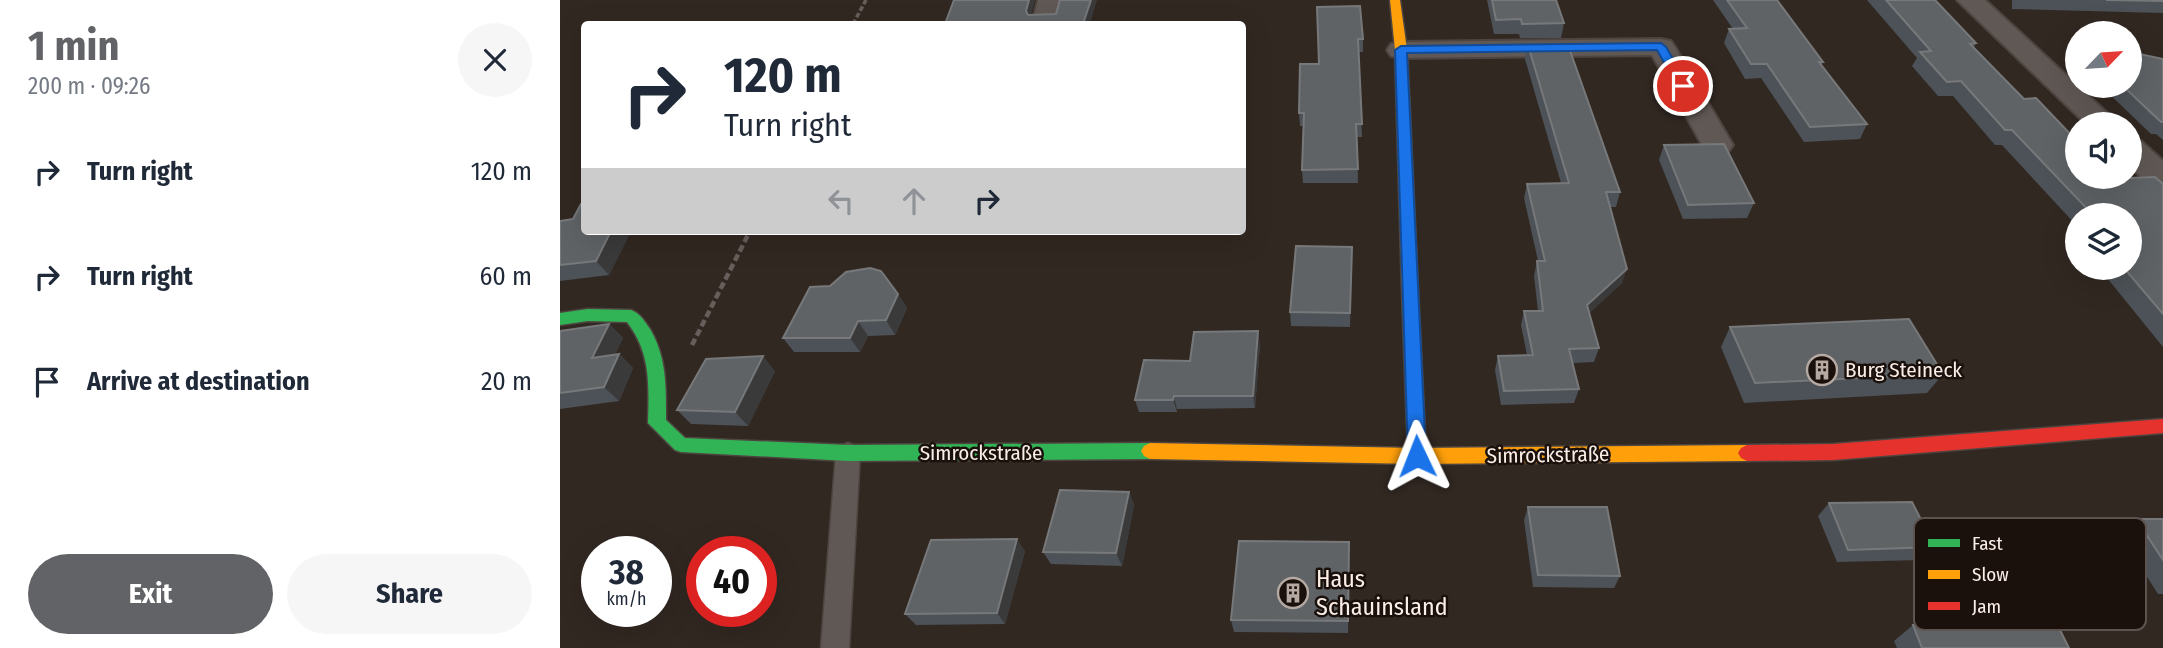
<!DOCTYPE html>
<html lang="en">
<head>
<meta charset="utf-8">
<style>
  body { margin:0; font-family:"Fira Sans Condensed",sans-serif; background:#f6f6f7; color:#1f2937; height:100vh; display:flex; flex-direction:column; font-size:26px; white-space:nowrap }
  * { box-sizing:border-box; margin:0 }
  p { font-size:23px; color:#747a83 }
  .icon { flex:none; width:38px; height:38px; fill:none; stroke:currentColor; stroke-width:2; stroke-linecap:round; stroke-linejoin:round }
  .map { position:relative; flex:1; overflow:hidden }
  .drawer { display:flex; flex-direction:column; background:#fff; width:560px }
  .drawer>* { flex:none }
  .top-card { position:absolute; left:21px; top:21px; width:665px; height:214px; border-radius:7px; box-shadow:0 7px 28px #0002; background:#fff; color:#1f2937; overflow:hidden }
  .needle { width:46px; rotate:65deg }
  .fabs { position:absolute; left:1505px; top:21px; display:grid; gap:14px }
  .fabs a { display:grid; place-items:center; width:77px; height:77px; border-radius:50%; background:#fff; box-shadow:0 7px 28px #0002; font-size:35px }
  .speed { position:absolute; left:21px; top:536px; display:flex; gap:14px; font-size:35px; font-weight:700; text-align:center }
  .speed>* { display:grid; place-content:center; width:91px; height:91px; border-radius:50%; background:#fff; box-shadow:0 7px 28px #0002; line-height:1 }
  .speed small { font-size:18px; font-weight:400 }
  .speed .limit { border:10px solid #d22; background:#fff; color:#111 }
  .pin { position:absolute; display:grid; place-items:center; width:60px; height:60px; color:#fff; margin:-30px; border:4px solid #fff; border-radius:50%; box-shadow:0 2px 7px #0007 }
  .me { position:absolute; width:77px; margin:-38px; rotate:358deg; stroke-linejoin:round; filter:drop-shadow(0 0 5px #0008) }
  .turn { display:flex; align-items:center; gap:24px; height:147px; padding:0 28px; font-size:32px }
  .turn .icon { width:91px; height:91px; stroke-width:2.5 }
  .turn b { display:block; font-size:49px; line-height:60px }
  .lanes { display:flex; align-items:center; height:66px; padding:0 28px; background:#0003; justify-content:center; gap:35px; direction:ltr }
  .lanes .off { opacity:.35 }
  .round { display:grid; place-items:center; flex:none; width:74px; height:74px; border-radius:37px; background:#f6f6f7 }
  .overview { display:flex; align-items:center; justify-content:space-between; height:119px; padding:0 28px }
  h1 { font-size:42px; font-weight:700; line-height:52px; color:#626367 }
  .action { display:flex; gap:14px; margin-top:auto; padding:14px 28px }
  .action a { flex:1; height:80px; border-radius:42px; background:#626367; color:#fff; font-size:28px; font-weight:700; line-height:80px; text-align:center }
  .action a+a { background:#f6f6f7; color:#1f2937 }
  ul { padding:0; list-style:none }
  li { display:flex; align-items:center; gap:21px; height:105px; padding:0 28px }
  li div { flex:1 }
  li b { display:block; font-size:26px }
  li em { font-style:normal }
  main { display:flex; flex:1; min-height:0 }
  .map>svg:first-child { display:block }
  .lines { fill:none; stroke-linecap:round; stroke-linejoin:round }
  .lane-casing { stroke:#4e4540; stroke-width:3 }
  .street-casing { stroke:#4e4540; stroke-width:4 }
  .fast-casing { stroke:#4e4540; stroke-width:3 }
  .slow-casing { stroke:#4e4540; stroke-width:3 }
  .jam-casing { stroke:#4e4540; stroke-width:3 }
  .path-far1 { stroke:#675f5b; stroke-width:3.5; stroke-dasharray:5 2.5; stroke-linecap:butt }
  .path { stroke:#675f5b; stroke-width:4.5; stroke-dasharray:7 3.5; stroke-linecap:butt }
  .lane { fill:#605854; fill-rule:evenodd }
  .street { fill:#605854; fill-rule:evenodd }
  .fast { fill:#30b455; fill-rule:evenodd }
  .slow { fill:#ff9f0a; fill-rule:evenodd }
  .jam { fill:#e5322d; fill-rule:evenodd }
  .wall { fill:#4c5257 }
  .shaded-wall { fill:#3a3a3b }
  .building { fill:#5f6366; stroke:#77787a; stroke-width:2 }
  .route { fill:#1a73e8; stroke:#114b97; stroke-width:2 }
  .labels { text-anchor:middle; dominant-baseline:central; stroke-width:5; stroke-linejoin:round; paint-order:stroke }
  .poi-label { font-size:21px; fill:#fbeee7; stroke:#1a110d; text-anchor:start }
  .street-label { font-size:21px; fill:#fbeee7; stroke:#1a110d }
  .near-poi-label { font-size:24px; fill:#fbeee7; stroke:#1a110d; text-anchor:start }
  .key { fill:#1a110d; stroke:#5e534e; stroke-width:2 }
  .key-label { font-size:19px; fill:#fbeee7 }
</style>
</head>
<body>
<main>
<section class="drawer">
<div class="overview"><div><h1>1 min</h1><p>200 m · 09:26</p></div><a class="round"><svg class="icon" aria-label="close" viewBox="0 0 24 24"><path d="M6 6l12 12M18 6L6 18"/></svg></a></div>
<ul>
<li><svg class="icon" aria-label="right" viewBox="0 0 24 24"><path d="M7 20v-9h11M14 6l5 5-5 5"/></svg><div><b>Turn right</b></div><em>120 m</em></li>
<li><svg class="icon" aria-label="right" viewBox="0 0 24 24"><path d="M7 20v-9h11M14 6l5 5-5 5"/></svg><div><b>Turn right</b></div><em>60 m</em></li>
<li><svg class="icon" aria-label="arrive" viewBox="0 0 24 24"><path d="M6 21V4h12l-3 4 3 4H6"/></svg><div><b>Arrive at destination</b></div><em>20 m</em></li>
</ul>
<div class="action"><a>Exit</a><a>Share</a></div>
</section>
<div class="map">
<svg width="1603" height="648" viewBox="0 0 1603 648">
  <rect width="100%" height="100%" fill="#322822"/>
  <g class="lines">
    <g class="lane-casing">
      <path id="lane" d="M 288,443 L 296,446 L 300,453 L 289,648 L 261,648 L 276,453 L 280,446 Z"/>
    </g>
    <g class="street-casing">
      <g id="street">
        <path d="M 478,0 L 504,0 L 498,24 L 472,24 Z"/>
        <path d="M 1397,0 L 1425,0 L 1559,124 L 1526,124 Z"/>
        <path d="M 1101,39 L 1111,41 L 1115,47 L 1173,145 L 1168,152 L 1157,155 L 1146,152 L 1092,55 L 841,58 L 831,56 L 827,50 L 831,44 L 841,42 Z"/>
        <path d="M 1570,138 L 1581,141 L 1603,161 L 1603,190 L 1591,187 L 1570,166 Z"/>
      </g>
    </g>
    <g class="fast-casing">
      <g id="fast">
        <path d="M 850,284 L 858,290 L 866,456 L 863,461 L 857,464 L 851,461 L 848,456 L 842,290 Z"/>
        <path d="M 28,309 L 71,310 C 80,313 85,322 90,329 C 107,358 106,387 106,420 L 125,438 L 288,445 L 590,443 L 596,446 L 599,451 L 596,456 L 590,459 L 288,461 L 121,452 L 115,450 L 88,423 C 89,385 91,353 67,322 L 28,321 L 0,325 L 0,313 Z"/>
      </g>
    </g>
    <g class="slow-casing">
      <g id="slow">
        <path d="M 830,0 L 840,0 L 847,50 L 858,290 L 850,296 L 842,290 L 835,50 Z"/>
        <path d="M 590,443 L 857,448 L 1187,445 L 1193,448 L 1196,453 L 1193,458 L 1187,461 L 857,464 L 590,459 L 584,456 L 581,451 L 584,446 Z"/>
      </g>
    </g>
    <g class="jam-casing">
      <path id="jam" d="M 1603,419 L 1603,433 L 1273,460 L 1187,461 L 1181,458 L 1178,453 L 1181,448 L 1187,445 L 1273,444 Z"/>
    </g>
    <path class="path-far1" d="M 293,24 L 306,0"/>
    <path class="path" d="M 132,345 L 190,231"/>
    <use href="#lane" class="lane"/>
    <use href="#street" class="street"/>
    <use href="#fast" class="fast"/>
    <use href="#slow" class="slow"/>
    <use href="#jam" class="jam"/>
  </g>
  <g class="wall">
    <path d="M 927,0 L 996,0 L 1004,23 L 1001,38 L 960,38 L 959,34 L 934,34 Z"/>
    <path d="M 1153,0 L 1217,0 L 1263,62 L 1262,65 L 1307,124 L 1300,139 L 1244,142 L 1201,78 L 1185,79 L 1164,43 L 1169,29 L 1173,29 Z"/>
    <path d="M 1307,0 L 1375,0 L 1416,43 L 1414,47 L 1464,99 L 1569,178 L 1603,184 L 1603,347 L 1539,268 L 1570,268 L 1570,215 L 1517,215 L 1517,226 L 1442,145 L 1435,145 L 1393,96 L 1378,96 L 1352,66 L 1357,58 Z"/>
    <path d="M 1452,0 L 1603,0 L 1603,13 L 1452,9 Z"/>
    <path d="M 757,7 L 803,39 L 803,52 L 799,52 L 802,137 L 797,137 L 798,183 L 743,183 L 742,170 L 743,126 L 740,126 L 739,113 L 759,64 Z"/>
    <path d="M 1515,41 L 1517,41 L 1517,63 L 1506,53 Z"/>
    <path d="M 968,45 L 1060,192 L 1056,207 L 1050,207 L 1062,283 L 1029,313 L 1039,348 L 1034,362 L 1012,363 L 1019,389 L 1014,403 L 941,405 L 935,370 L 938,356 L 967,355 L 961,325 L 964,311 L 978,311 L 974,276 L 977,261 L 978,261 L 964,198 L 967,184 L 1001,183 L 965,59 Z"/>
    <path d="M 1603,59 L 1603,140 L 1596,134 L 1591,134 L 1541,86 L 1570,86 Z"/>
    <path d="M 1104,145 L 1194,203 L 1187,218 L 1123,219 L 1099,160 Z"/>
    <path d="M 0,221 L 24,231 L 71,231 L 49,275 L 0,281 Z"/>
    <path d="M 792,247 L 790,327 L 731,326 L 730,312 Z"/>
    <path d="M 338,294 L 347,308 L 335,335 L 308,336 L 300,352 L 234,352 L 223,338 Z"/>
    <path d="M 49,324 L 63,338 L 54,355 L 59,354 L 73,368 L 59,401 L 0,409 L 0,331 Z"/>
    <path d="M 1170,327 L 1383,374 L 1367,393 L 1184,403 L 1161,347 Z"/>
    <path d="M 700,344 L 695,408 L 617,409 L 617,412 L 579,412 L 575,400 L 630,361 Z"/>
    <path d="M 215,371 L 188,426 L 131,424 L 117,410 Z"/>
    <path d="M 569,492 L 574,505 L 562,566 L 491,564 L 483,552 Z"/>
    <path d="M 1269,503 L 1375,547 L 1362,560 L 1277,562 L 1258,516 Z"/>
    <path d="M 968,507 L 1060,576 L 1054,588 L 973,587 L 964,520 Z"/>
    <path d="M 1576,519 L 1603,519 L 1603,594 L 1598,594 L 1558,531 Z"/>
    <path d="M 465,551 L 445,624 L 356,625 L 345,614 Z"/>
    <path d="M 789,554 L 788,633 L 674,632 L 671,620 Z"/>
    <path d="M 1353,625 L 1509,648 L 1337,648 L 1334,641 Z"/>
  </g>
  <g class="shaded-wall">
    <path d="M 469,0 L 475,0 L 469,23 L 466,11 Z"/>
    <path d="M 531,0 L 537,0 L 530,24 L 523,24 Z"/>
    <path d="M 51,231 L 71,231 L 49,275 L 36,261 Z"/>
    <path d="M 1067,269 L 1062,283 L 1023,319 L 1027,305 Z"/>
    <path d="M 338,294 L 347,308 L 335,335 L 326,320 Z"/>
    <path d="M 298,321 L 308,336 L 300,352 L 290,338 Z"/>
    <path d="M 49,324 L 63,338 L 47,372 L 32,358 Z"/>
    <path d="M 698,331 L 700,344 L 695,408 L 693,396 Z"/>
    <path d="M 59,354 L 73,368 L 59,401 L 44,387 Z"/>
    <path d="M 203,356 L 215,371 L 188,426 L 175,412 Z"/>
    <path d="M 614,396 L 617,409 L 617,412 L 613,400 Z"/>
    <path d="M 569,492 L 574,505 L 562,566 L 556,553 Z"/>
    <path d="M 457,539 L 465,551 L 445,624 L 437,613 Z"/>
  </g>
  <g class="building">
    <path d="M 394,0 L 469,0 L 466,11 L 468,15 L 496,14 L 500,0 L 531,0 L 523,24 L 385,24 Z"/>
    <path d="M 932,0 L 996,0 L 1004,23 L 962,24 L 961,19 L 936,20 Z"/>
    <path d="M 1167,0 L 1217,0 L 1263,62 L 1259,62 L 1307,124 L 1250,127 L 1207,64 L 1191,64 L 1169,29 L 1187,28 Z"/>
    <path d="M 1326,0 L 1375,0 L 1416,43 L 1410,44 L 1464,99 L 1476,98 L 1515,139 L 1517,139 L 1517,177 L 1567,177 L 1569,178 L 1595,177 L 1603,184 L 1603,314 L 1564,268 L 1570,268 L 1570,215 L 1533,215 L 1452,130 L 1445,130 L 1401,81 L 1387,82 L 1360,52 L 1371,51 Z"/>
    <path d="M 1546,0 L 1603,0 L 1603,1 Z"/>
    <path d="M 800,6 L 803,39 L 798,39 L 802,124 L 796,124 L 798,169 L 742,170 L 744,113 L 739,113 L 740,64 L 759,64 L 757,7 Z"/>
    <path d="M 968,45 L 1008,45 L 1060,192 L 1046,192 L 1067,269 L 1027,305 L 1039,348 L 1009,349 L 1019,389 L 944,391 L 938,356 L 973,355 L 964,311 L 983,311 L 977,261 L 985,261 L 967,184 L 1009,183 Z"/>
    <path d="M 1570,52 L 1603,59 L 1603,122 L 1601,122 L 1563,86 L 1570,86 Z"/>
    <path d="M 1164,144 L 1194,203 L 1128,205 L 1104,145 Z"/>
    <path d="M 21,204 L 24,204 L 24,231 L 51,231 L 36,261 L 0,265 L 0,221 L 13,219 Z"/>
    <path d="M 736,246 L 792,247 L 790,313 L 730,312 Z"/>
    <path d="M 310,268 L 321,271 L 338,294 L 326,320 L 298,321 L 290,338 L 223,338 L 250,287 L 270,286 L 286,272 Z"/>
    <path d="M 1349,319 L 1383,374 L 1195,383 L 1170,327 Z"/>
    <path d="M 49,324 L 32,358 L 59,354 L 44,387 L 0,393 L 0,331 Z"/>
    <path d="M 698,331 L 693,396 L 614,396 L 613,400 L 575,400 L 584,360 L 630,361 L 634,332 Z"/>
    <path d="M 203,356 L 175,412 L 117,410 L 146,359 Z"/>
    <path d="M 500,490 L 569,492 L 556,553 L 483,552 Z"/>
    <path d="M 1352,502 L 1375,547 L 1288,550 L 1269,503 Z"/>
    <path d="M 968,507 L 1047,507 L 1060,576 L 978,575 Z"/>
    <path d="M 1576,519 L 1603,519 L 1603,560 Z"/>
    <path d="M 457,539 L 437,613 L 345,614 L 371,540 Z"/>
    <path d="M 679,541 L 789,542 L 788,621 L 671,620 Z"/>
    <path d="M 1353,625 L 1499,628 L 1509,648 L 1362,648 Z"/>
  </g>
  <path class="route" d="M 1101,43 L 1106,47 L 1129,86 L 1128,89 L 1119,89 L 1097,50 L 847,53 L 866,456 L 863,462 L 857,464 L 851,462 L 848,456 L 835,50 L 841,46 Z"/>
  <defs>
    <g id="building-ring" transform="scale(1.575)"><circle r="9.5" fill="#1a110d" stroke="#b5a9a2" stroke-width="1.5"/><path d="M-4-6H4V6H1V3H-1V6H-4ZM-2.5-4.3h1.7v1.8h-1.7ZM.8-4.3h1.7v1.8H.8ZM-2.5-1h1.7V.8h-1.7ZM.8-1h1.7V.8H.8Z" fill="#b5a9a2"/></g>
  </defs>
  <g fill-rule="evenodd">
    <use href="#building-ring" x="1262" y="370"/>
    <use href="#building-ring" x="733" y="593"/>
  </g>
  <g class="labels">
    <g class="poi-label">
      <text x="1285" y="370">Burg Steineck</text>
    </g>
    <g class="street-label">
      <text x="421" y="453">Simrockstraße</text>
      <text transform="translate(988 455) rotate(-1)">Simrockstraße</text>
    </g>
    <g class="near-poi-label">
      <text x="756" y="579">Haus<tspan x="756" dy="28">Schauinsland</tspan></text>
    </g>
  </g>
  <rect x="1354" y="518" width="232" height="112" rx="10" class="key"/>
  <rect x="1368" y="539" width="32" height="8" fill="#30b455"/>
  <rect x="1368" y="570" width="32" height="9" fill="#ff9f0a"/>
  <rect x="1368" y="602" width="32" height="8" fill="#e5322d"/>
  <g class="key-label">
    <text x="1412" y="550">Fast</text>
    <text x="1412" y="581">Slow</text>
    <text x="1412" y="613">Jam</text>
  </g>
</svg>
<div class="fabs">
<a><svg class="needle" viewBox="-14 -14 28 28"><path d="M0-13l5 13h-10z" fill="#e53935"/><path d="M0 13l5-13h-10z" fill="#747a83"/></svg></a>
<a><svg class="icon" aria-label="sound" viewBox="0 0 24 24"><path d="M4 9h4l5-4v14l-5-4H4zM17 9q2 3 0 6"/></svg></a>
<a><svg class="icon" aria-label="layers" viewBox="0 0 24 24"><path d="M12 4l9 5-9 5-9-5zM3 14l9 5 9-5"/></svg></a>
</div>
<div class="speed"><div>38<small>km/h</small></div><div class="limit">40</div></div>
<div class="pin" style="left:1123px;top:86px;background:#d93025"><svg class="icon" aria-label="arrive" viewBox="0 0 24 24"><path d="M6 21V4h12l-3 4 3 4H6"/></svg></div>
<svg class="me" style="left:857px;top:456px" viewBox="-20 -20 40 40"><path d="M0-17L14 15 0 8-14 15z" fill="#1a73e8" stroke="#fff" stroke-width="4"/></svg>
<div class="top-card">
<div class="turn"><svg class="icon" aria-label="right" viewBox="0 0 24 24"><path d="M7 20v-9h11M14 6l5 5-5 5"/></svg><div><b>120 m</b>Turn right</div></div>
<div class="lanes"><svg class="icon off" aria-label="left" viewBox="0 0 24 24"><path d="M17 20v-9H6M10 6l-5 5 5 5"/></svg><svg class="icon off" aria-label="ahead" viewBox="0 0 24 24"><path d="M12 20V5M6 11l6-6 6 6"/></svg><svg class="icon" aria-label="right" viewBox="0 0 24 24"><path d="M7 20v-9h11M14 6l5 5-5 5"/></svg></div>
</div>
</div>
</main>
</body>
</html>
